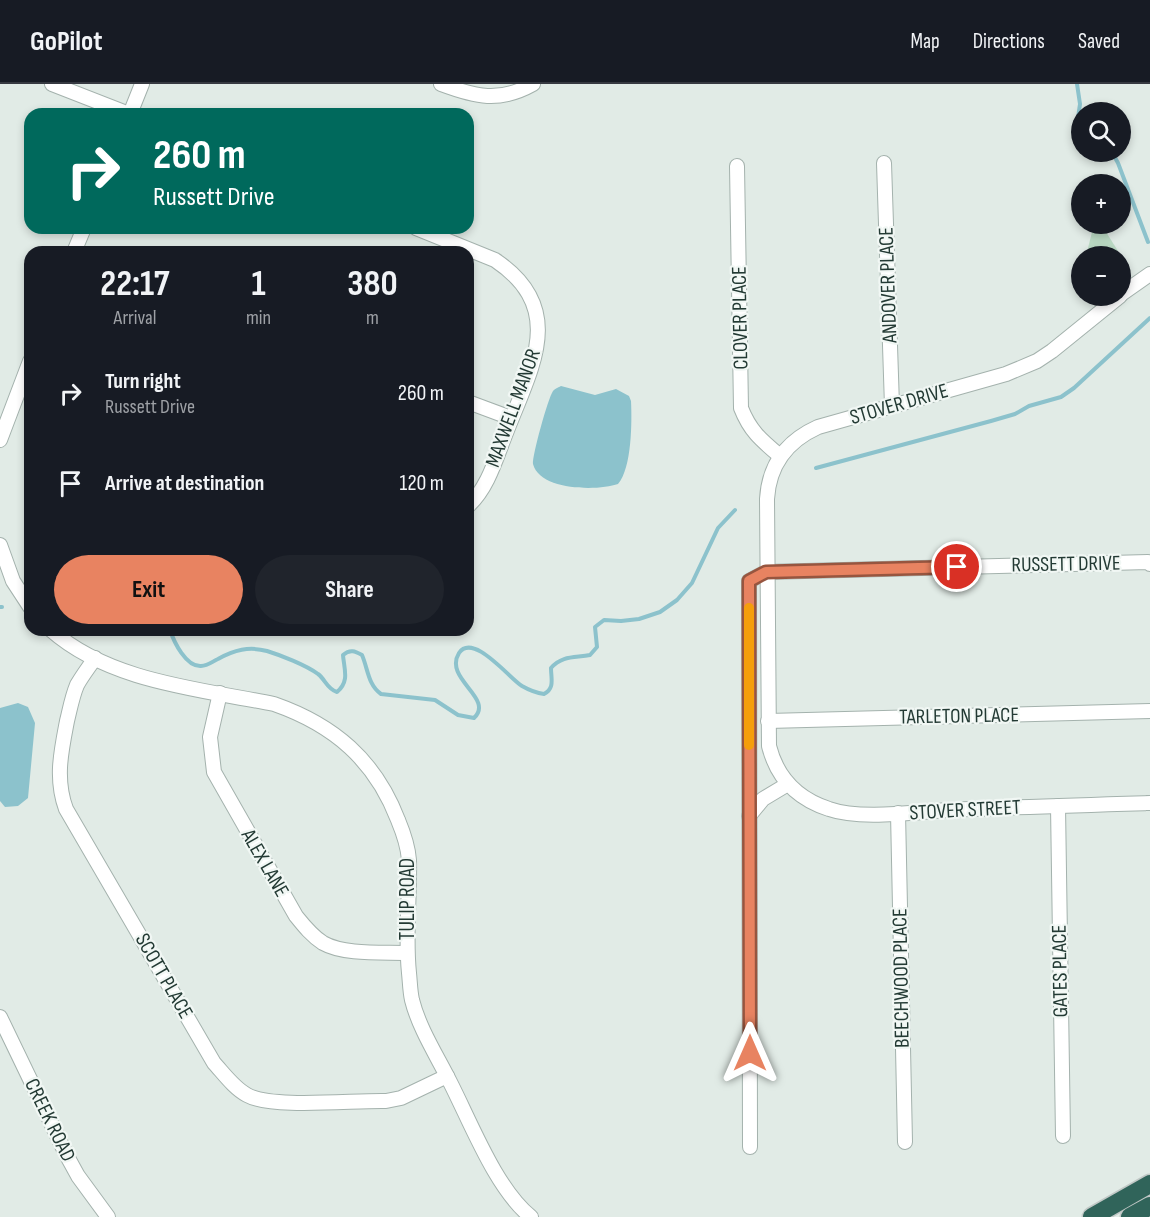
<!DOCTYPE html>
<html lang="en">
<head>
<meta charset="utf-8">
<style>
  body { margin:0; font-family:"Sofia Sans Condensed",sans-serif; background:#20242c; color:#f1f3f6; height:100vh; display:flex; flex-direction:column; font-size:22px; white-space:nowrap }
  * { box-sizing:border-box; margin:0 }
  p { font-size:20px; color:#9ea1a6 }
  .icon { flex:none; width:33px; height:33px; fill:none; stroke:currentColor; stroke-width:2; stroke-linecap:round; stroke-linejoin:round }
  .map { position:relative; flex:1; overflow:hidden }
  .side { position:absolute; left:24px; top:162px; width:450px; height:390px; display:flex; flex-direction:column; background:#171b24; border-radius:18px; box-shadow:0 3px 9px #0003 }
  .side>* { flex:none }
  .hud { position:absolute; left:24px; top:24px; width:450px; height:126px; border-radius:18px; box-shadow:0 3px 9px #0003; background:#00695c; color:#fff; overflow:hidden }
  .tools { position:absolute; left:1071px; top:18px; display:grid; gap:12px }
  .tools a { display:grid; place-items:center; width:60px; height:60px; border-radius:50%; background:#171b24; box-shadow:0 3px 9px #0003; font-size:30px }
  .pin { position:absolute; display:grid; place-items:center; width:51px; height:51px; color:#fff; margin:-26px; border:3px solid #fff; border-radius:50%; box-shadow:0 2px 6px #0007 }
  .me { position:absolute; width:66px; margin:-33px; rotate:0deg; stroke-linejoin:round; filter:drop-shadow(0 0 4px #0008) }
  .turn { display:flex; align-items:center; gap:21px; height:126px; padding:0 30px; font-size:27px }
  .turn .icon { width:78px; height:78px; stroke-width:2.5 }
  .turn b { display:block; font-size:42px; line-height:51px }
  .eta { display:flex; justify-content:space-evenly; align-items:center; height:102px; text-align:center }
  .eta b { font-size:36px; font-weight:700; line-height:42px }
  .button { display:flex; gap:12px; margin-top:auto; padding:12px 30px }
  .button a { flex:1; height:69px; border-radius:36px; background:#e88361; color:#111; font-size:24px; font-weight:700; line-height:69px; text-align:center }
  .button a+a { background:#20242c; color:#f1f3f6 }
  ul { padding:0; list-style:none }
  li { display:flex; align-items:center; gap:18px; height:90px; padding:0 30px }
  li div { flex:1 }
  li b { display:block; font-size:22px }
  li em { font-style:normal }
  header { display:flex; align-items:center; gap:36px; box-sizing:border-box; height:84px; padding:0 30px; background:#171b24; border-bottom:2px solid #363941 }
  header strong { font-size:28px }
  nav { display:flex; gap:33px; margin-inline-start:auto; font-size:21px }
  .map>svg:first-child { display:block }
  .green { fill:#bbdac4 }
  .water { fill:#8cc2cc }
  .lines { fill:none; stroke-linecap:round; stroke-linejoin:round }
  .stream { stroke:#8cc2cc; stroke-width:4 }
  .street-casing { stroke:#a4b2ad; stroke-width:16 }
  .highway-casing { stroke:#c1c8c6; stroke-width:21 }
  .street { stroke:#fff; stroke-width:14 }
  .highway { stroke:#30645a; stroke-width:18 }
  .route-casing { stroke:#97553f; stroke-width:15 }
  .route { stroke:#e88361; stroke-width:10 }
  .slow { stroke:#f59e0b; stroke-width:10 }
  .labels { text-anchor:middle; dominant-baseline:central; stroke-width:4.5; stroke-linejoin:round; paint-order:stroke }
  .street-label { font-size:21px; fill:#233a34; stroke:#f1f7f4 }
</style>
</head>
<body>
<header>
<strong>GoPilot</strong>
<nav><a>Map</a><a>Directions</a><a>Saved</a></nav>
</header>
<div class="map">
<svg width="1150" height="1133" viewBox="0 0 1150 1133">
  <rect width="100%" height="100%" fill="#e1ebe6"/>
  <path class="green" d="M 1101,140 L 1118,167 L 1109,172 L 1086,172 L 1093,144 Z"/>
  <g class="water">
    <path d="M 561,302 L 595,311 L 616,305 L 629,312 L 631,317 C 632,337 632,384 618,400 C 598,407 540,407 533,380 C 532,372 548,314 553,307 C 556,304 557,304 561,302 Z"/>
    <path d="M 18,619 L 28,623 L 35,639 L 28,714 L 18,722 L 5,723 L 0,717 L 0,624 Z"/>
  </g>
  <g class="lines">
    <g class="stream">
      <path d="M 1077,0 L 1080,20 L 1076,48 L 1082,55"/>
      <path d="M 1107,68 L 1113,70 L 1118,79 L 1148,158"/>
      <path d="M 816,384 L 991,337 L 1015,330 L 1029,322 L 1061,313 L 1074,304 L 1150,234"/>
      <path d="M 0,523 L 2,523"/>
      <path d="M 98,546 L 111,546"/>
      <path d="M 170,546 C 174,558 186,583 201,582 C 208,582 213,577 218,575 C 234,566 249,562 267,567 C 280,571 306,581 318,590 C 325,595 327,605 337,608 C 350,597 344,585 343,571 C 350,565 355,567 362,571 C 368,585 368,601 381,610 L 435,616 L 458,631 L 474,634 C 495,614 443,595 459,569 C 473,548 509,594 522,602 C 529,606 536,609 544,610 C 555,604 551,595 551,584 C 562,571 576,574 590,571 L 597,563 L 595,543 L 604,536 L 621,537 L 639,535 L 660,528 L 677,516 L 692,499 L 718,444 L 735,426"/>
    </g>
    <g class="street-casing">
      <g id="street">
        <path d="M 52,0 L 129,30"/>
        <path d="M 441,0 C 476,13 499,19 533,0"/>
        <path d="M 130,30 L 142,0"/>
        <path d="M 884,79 L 892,322"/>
        <path d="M 737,82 L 741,324 C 750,347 761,356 780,372"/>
        <path d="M 416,144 L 495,176 C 568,225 531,284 506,349 C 496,374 488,404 468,422"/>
        <path d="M 74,168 L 84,144"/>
        <path d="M 1120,211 L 1150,190"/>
        <path d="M 1120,212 L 1052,267 L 1037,277 L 1006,290 L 818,343 C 787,357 769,381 767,415 L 769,662 C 777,694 798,715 829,725 C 860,736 914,728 948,726 C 1015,723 1083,721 1150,719"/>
        <path d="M 468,318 L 511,334"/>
        <path d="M 0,356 L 30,277"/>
        <path d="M 0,461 L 13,497 L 30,523"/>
        <path d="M 51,546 C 110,598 200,605 274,620 C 334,641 375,676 398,736 C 403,748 408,762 409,776 C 410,813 405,851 409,889 C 410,898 410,907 412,916 C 419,944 437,972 450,998 C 471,1039 496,1105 531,1133"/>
        <path d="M 95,574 C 89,583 82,592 77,601 C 72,613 70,625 67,637 C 61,668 55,695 66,725 L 214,979 C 224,990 234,1004 247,1011 C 272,1025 354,1016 386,1017 L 401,1014 L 447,992"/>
        <path d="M 220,609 L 210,653 L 214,688 L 296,832 C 304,842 312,852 323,859 C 344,871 383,868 407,869"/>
        <path d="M 768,637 L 1150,627"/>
        <path d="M 1058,722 L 1063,1052"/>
        <path d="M 898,729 L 905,1058"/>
        <path d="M 749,732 L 763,715 L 788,700"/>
        <path d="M 0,933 L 67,1072 L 78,1092 L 108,1133"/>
        <path d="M 750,1063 L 749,497 L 766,488 L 1148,478 L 1150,480"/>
      </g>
    </g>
    <g class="highway-casing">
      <g id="highway">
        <path d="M 1092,1133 L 1150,1100"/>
        <path d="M 1130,1133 L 1150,1122"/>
      </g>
    </g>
    <use href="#street" class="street"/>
    <use href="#highway" class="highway"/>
  </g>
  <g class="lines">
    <g class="route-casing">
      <path id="route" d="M 750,969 L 749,497 L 766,488 L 957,483"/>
    </g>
    <use href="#route" class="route"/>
    <path class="slow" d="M 749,524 L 749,661"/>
  </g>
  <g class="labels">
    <g class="street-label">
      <text transform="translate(888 201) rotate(-92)">ANDOVER PLACE</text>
      <text transform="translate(740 234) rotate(-91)">CLOVER PLACE</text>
      <text transform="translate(899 320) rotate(-16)">STOVER DRIVE</text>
      <text transform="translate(513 324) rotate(-70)">MAXWELL MANOR</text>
      <text transform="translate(1066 480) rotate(-1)">RUSSETT DRIVE</text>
      <text transform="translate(959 632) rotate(-1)">TARLETON PLACE</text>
      <text transform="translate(965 726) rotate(-3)">STOVER STREET</text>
      <text transform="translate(265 779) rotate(60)">ALEX LANE</text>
      <text transform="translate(407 815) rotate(-90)">TULIP ROAD</text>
      <text transform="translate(1060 887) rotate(-91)">GATES PLACE</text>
      <text transform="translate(164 892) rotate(60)">SCOTT PLACE</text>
      <text transform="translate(901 894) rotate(-91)">BEECHWOOD PLACE</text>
      <text transform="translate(50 1036) rotate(64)">CREEK ROAD</text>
    </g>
  </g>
</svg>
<div class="tools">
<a><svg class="icon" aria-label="search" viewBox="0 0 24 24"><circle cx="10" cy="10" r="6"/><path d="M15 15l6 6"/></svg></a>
<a>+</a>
<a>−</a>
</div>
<div class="pin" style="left:957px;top:483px;background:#d93025"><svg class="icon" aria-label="arrive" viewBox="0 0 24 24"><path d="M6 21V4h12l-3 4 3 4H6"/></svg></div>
<svg class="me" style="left:750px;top:969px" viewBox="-20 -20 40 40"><path d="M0-17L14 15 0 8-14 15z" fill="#e88361" stroke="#fff" stroke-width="4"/></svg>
<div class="hud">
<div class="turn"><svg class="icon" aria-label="right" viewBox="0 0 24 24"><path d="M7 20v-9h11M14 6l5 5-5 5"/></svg><div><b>260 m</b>Russett Drive</div></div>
</div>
<section class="side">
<div class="eta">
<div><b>22:17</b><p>Arrival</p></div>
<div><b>1</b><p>min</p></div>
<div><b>380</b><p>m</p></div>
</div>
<ul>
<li><svg class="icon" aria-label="right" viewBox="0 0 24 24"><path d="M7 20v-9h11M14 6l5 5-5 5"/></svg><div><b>Turn right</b><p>Russett Drive</p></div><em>260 m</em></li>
<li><svg class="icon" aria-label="arrive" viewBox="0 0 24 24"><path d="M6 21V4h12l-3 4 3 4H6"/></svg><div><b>Arrive at destination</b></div><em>120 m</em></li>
</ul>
<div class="button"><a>Exit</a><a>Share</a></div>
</section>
</div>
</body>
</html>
